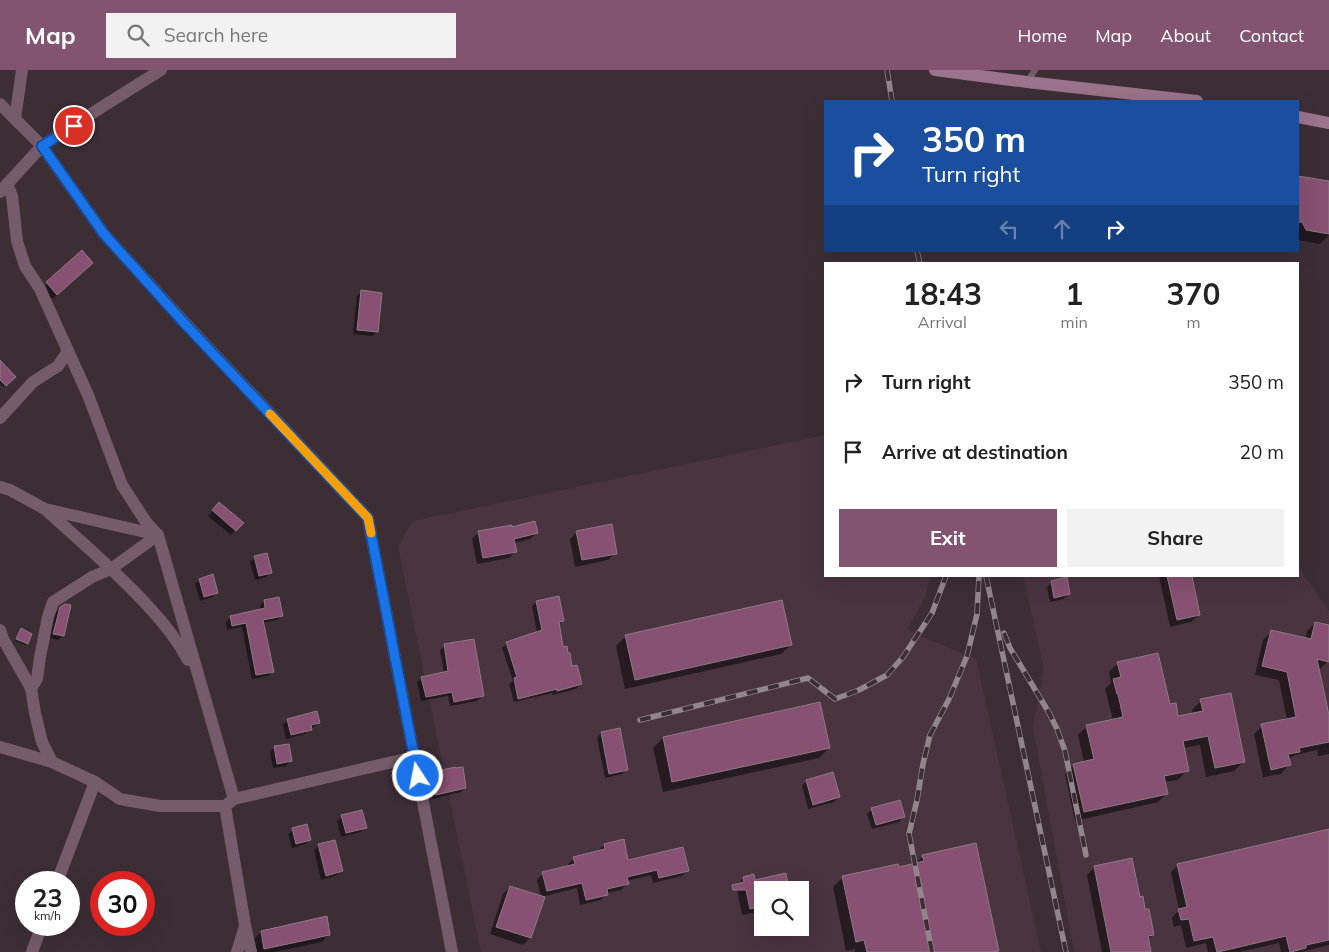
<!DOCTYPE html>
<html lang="en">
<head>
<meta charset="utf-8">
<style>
  body { margin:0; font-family:Mulish,sans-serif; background:#f2f2f2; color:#222; height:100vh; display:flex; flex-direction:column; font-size:19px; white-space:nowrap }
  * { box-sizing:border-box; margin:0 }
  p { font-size:16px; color:#767676 }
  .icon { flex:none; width:28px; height:28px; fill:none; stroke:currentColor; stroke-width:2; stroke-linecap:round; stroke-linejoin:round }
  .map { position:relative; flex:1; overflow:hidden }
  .side { position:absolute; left:824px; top:192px; width:475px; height:315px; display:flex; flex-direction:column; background:#fff; border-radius:0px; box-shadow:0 5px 20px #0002 }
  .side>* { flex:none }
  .top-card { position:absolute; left:824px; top:30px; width:475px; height:152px; border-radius:0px; box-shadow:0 5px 20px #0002; background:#1a4fa0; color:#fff; overflow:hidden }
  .buttons { position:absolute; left:754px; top:811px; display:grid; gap:10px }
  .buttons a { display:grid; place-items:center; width:55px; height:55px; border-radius:0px; background:#fff; box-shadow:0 5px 20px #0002; font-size:25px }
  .speed { position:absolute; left:15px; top:801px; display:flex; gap:10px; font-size:25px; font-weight:700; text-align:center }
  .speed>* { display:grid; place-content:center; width:65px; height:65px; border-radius:50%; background:#fff; box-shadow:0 5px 20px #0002; line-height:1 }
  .speed small { font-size:12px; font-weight:400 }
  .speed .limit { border:8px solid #d22; background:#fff; color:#111 }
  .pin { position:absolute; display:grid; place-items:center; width:42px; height:42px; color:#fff; margin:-21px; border:2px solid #fff; border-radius:50%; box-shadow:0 1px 5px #0007 }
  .me { position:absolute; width:55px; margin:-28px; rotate:349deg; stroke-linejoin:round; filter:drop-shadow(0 0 4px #0008) }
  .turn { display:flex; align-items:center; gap:18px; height:105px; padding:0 15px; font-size:22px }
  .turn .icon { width:65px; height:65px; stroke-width:2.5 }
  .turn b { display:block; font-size:35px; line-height:42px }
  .lanes { display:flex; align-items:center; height:48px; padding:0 15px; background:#0003; justify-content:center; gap:25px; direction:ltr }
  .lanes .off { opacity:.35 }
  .eta { display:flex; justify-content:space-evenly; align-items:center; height:85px; text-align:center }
  .eta b { font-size:30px; font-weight:700; line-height:35px }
  .button { display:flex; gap:10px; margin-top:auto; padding:10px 15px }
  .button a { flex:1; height:58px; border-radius:0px; background:#82546f; color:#fff; font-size:20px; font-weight:700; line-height:58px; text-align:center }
  .button a+a { background:#f2f2f2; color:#222 }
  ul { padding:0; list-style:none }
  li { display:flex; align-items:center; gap:15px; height:70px; padding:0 15px }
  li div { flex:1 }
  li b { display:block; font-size:19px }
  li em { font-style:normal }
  header { display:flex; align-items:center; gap:30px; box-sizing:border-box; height:70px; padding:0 25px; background:#82546f; color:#fff }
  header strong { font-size:24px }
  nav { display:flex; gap:28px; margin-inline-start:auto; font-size:18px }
  .search { width:350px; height:45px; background:#f2f2f2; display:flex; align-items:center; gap:12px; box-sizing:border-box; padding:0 18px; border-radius:0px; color:#767676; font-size:19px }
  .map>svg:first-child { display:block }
  .built { fill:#493440; fill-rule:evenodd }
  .shadow { fill:#0007 }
  .building { fill:#885072; stroke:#8c7b84 }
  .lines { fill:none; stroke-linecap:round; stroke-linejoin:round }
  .lane { stroke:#765c6b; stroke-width:6 }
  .street { stroke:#765c6b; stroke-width:12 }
  .secondary { stroke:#9b738a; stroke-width:12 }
  .rail-casing { stroke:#92868c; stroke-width:5.5 }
  .rail { stroke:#3d2e36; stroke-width:4; stroke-dasharray:11; stroke-linecap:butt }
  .route-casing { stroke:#114b97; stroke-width:12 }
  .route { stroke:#1a73e8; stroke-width:9 }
  .slow { stroke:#f59e0b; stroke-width:9 }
</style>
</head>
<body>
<header>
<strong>Map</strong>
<div class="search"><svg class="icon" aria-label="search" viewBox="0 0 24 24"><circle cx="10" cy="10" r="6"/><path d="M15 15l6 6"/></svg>Search here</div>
<nav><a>Home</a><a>Map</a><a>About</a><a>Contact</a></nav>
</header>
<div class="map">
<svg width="1329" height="882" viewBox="0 0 1329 882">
  <rect width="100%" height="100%" fill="#3d2e36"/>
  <g class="built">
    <path d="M 825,365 L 825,506 L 930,506 L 926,525 L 907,559 L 918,565 L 976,589 L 1041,882 L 481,882 L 398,476 L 413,451 ZM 762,820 L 800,820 L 800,858 L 762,858 Z"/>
    <path d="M 1298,496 L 1329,541 L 1329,882 L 1074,882 L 1033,657 L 1044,599 L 1023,506 L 1298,506 Z"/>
  </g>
  <g class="shadow">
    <path d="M 1298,107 L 1329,113 L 1329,165 L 1320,174 L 1298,170 Z"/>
    <path d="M 82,182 L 87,198 L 52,229 L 42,218 Z"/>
    <path d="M 362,222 L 376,262 L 372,266 L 353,264 L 357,226 Z"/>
    <path d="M 0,302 L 14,307 L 3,317 L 0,314 Z"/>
    <path d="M 214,439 L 242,454 L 231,465 L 208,446 Z"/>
    <path d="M 511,456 L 511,458 L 537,463 L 530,469 L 514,473 L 515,481 L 509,488 L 477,494 L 472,469 L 478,463 Z"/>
    <path d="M 577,462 L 616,483 L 608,490 L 575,497 L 570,469 Z"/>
    <path d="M 255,487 L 271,502 L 266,507 L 255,510 L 250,492 Z"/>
    <path d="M 1159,506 L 1190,506 L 1199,545 L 1191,552 L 1170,557 Z"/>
    <path d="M 200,510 L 217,522 L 212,527 L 200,531 L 195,514 Z"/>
    <path d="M 1052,512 L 1069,524 L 1064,529 L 1050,532 L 1047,517 Z"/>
    <path d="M 264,531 L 282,545 L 277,550 L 262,553 L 272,601 L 268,606 L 252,609 L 242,557 L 227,560 L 226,552 L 231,547 L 260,540 L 260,536 Z"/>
    <path d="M 536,532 L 563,551 L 558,556 L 562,578 L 571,598 L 581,614 L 576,619 L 553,625 L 552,623 L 514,632 L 509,614 L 513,611 L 502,578 L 507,573 L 537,563 L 532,536 Z"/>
    <path d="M 61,538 L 63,566 L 58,570 L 49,568 L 55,543 Z"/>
    <path d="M 1315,553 L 1329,556 L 1329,585 L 1328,591 L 1319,600 L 1327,641 L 1329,641 L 1329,684 L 1318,686 L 1317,680 L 1295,685 L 1288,690 L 1289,695 L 1281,704 L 1263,707 L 1254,664 L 1262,656 L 1287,650 L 1279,610 L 1255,605 L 1263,570 L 1271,562 L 1305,569 L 1307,561 Z"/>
    <path d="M 21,560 L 27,573 L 25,575 L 15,571 Z"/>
    <path d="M 626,566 L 791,575 L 781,584 L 625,619 L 616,576 Z"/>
    <path d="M 444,576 L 482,626 L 477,631 L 450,636 L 448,626 L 421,631 L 417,612 L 422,608 L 444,603 L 440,580 Z"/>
    <path d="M 1118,593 L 1169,635 L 1177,647 L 1193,644 L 1192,640 L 1201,631 L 1243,692 L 1234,701 L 1206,707 L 1200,675 L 1183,678 L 1187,700 L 1178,710 L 1164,712 L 1167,723 L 1158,732 L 1075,751 L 1065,704 L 1074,695 L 1084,692 L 1078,665 L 1087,656 L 1113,650 L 1105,619 L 1111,613 L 1109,602 Z"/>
    <path d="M 288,650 L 319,652 L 314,657 L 310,658 L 310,659 L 305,664 L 286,669 L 283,655 Z"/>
    <path d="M 601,663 L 627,699 L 622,704 L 605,708 L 597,668 Z"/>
    <path d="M 663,668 L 829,678 L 819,688 L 663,722 L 653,678 Z"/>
    <path d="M 275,677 L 290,691 L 286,696 L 273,698 L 270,682 Z"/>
    <path d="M 432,704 L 465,718 L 461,722 L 432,729 L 428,708 Z"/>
    <path d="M 807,711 L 839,727 L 834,732 L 808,739 L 802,715 Z"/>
    <path d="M 872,739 L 903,747 L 899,752 L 872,759 L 867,744 Z"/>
    <path d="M 342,747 L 365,757 L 361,762 L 341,767 L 337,751 Z"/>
    <path d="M 293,760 L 310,770 L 305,774 L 292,778 L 288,764 Z"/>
    <path d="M 1329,760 L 1329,875 L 1301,882 L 1281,882 L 1279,873 L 1240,882 L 1208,882 L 1206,873 L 1186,878 L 1181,855 L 1174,857 L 1172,848 L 1179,840 L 1171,802 L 1178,795 Z"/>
    <path d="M 319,775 L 342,801 L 337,805 L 321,810 L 314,780 Z"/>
    <path d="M 604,775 L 627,792 L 688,800 L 682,806 L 653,813 L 651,805 L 627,811 L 627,814 L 621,820 L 607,823 L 601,830 L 580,835 L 577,818 L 541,827 L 537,810 L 543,803 L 569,797 L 568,794 L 574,788 L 598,781 Z"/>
    <path d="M 923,786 L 998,880 L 996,882 L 855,882 L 855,879 L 846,881 L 833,817 L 843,807 L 898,798 L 915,794 Z"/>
    <path d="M 1094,798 L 1139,828 L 1153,865 L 1147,870 L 1150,882 L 1102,882 L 1087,805 Z"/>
    <path d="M 744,808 L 754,811 L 788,820 L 762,820 L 762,841 L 742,845 L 736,815 Z"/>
    <path d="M 510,817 L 530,868 L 523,875 L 490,864 L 503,824 Z"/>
    <path d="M 261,862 L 329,864 L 322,872 L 274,882 L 257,882 L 254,869 Z"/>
  </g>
  <g class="building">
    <path d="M 1298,106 L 1329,111 L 1329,164 L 1306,160 L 1302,152 L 1298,152 Z"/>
    <path d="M 82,180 L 93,193 L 57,225 L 46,212 Z"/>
    <path d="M 361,220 L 382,223 L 378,262 L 357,260 Z"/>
    <path d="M 0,290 L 16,307 L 6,316 L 0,310 Z"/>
    <path d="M 219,432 L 244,453 L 236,461 L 212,440 Z"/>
    <path d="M 535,451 L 538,463 L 514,469 L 517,482 L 483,488 L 478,461 L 512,455 L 512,457 Z"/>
    <path d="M 612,454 L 617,484 L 582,490 L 576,461 Z"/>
    <path d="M 267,483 L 272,503 L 259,506 L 254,486 Z"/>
    <path d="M 213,504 L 218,523 L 204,527 L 199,509 Z"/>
    <path d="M 1167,506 L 1192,506 L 1200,545 L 1177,550 Z"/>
    <path d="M 1067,507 L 1070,524 L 1054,528 L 1051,511 Z"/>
    <path d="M 559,526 L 564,551 L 559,552 L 563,577 L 567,576 L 568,583 L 570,583 L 572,596 L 577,595 L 582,614 L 557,621 L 557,619 L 518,629 L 514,608 L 517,607 L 506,572 L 542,560 L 536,531 Z"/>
    <path d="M 279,527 L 283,546 L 263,550 L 274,602 L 256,605 L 246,553 L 232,556 L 230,546 L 265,538 L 264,530 Z"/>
    <path d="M 782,530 L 792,575 L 635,610 L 625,565 Z"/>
    <path d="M 65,534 L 71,535 L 64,566 L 53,564 L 60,537 Z"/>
    <path d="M 1315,552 L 1329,555 L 1329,592 L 1317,589 L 1329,645 L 1329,672 L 1299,678 L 1300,682 L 1288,684 L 1291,695 L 1271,700 L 1261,654 L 1296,647 L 1287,602 L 1262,596 L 1271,560 L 1311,569 Z"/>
    <path d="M 21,558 L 32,564 L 28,574 L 16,569 Z"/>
    <path d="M 474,569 L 484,626 L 454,632 L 452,622 L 426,627 L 421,607 L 448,601 L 444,574 Z"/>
    <path d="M 1158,583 L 1170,634 L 1176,633 L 1178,646 L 1203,641 L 1200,629 L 1231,623 L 1245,692 L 1215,698 L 1208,666 L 1183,671 L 1189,701 L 1164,706 L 1168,724 L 1084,742 L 1073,694 L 1094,689 L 1086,655 L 1123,647 L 1118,624 L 1117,624 L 1113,609 L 1121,607 L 1117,592 Z"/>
    <path d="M 820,632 L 830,678 L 672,712 L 663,667 Z"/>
    <path d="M 317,641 L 320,653 L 311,655 L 312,660 L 291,665 L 287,649 Z"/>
    <path d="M 620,658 L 628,700 L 609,704 L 601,662 Z"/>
    <path d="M 289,674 L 292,691 L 277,694 L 274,676 Z"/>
    <path d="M 456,697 L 456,698 L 463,697 L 466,718 L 436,725 L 431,702 Z"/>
    <path d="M 833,702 L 840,727 L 813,735 L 806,710 Z"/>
    <path d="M 900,730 L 905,747 L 876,755 L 871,738 Z"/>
    <path d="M 362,740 L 367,758 L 346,763 L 341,745 Z"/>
    <path d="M 307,754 L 311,770 L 296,774 L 292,758 Z"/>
    <path d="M 1329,759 L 1329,870 L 1306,875 L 1306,878 L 1291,882 L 1290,882 L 1286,866 L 1218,882 L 1217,882 L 1213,867 L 1194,871 L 1189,849 L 1181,850 L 1178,839 L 1187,837 L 1177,794 Z"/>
    <path d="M 624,769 L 628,790 L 683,777 L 689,801 L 659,808 L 657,800 L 627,807 L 629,814 L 607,819 L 608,825 L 586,830 L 582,813 L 547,821 L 542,802 L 575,794 L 573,787 L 605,779 L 604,774 Z"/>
    <path d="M 335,770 L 343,801 L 326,806 L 318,774 Z"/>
    <path d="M 976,773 L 999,881 L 993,882 L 867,882 L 864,870 L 856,872 L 842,806 L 898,794 L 899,797 L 924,791 L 922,785 Z"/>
    <path d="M 1132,788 L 1140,827 L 1143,826 L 1145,839 L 1149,839 L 1154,865 L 1148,866 L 1151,882 L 1111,882 L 1094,796 Z"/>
    <path d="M 786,803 L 789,820 L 762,820 L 762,836 L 750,839 L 746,820 L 733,820 L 732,815 L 744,812 L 743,807 L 754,804 L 755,810 Z"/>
    <path d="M 510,816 L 545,827 L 531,868 L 496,857 Z"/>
    <path d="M 327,846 L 330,865 L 264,879 L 261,861 Z"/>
  </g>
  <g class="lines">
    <path class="lane" d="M 1027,12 L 1035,0"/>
    <g class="street">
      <path d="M 0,34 L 42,76 L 104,164 L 185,253 L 368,448 L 452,882"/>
      <path d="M 15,49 L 22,0"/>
      <path d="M 7,114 L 12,126 L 17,171 L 25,196 L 40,219 L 88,325 L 122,415 L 146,452 L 158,465 L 234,729 L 225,736 L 245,855 L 251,882"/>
      <path d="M 0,122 L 42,76 L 105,35 L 161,0"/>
      <path d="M 0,348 L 33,312 L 58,296 L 68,281"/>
      <path d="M 0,417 L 10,420 L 45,439 L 158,465"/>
      <path d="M 45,439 C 79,470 115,500 147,535 C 163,552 177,569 188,590"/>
      <path d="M 0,560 L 3,569 L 31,618 L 35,643 L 42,672 L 52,692"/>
      <path d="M 31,618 L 37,609 L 40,587 L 48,547 L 53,532 L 92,507 L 111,499 L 158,465"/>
      <path d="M 0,677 L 52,692 L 95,712 L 120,729 L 160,736 L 225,736"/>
      <path d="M 234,729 L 414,687"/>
      <path d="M 57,812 L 95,712"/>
      <path d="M 32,882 L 42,855"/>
      <path d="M 237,882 L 245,856"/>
    </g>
    <g class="secondary">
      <path d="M 935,0 L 1027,12 L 1197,31"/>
      <path d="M 1298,47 L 1329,53"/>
    </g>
    <g class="rail-casing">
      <g id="rail">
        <path d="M 887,0 L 892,31"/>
        <path d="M 917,181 L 920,194"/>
        <path d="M 986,506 L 1066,882"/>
        <path d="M 1004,563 L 1010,578 L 1048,641 L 1057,659 L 1065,681 L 1086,785"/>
        <path d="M 640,650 L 808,608 L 835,629 L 859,620 L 887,605 L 903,587 L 932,543 L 946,506"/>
        <path d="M 932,882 L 909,764 L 917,730 L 923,694 L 930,665 L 949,629 L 967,586 L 977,544 L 979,506"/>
      </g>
    </g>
    <use href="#rail" class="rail"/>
  </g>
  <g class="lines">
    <g class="route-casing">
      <path id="route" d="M 74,56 L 42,76 L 104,164 L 185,254 L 368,448 L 418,706"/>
    </g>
    <use href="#route" class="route"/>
    <path class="slow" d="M 270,344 L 368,448 L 371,463"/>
  </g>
</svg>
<div class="buttons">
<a><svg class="icon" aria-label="search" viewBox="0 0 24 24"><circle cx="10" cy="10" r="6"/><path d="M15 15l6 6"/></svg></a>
</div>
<div class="speed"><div>23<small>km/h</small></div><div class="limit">30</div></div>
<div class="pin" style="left:74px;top:56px;background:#d93025"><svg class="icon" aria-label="arrive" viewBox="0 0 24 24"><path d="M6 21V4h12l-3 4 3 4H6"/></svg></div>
<svg class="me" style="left:418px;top:706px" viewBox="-20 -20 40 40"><circle r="17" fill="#1a73e8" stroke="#fff" stroke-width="3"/><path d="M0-11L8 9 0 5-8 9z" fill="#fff"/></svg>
<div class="top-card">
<div class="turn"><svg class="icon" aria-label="right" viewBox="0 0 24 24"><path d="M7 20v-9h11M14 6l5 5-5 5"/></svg><div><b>350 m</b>Turn right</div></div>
<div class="lanes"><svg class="icon off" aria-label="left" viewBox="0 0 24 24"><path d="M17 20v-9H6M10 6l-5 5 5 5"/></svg><svg class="icon off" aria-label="ahead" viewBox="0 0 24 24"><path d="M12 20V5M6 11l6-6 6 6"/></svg><svg class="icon" aria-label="right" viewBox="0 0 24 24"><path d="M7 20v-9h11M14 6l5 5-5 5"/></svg></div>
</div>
<section class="side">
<div class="eta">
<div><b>18:43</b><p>Arrival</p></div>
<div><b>1</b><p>min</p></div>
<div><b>370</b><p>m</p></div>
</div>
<ul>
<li><svg class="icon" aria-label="right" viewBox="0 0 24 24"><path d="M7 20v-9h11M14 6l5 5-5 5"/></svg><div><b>Turn right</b></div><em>350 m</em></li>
<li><svg class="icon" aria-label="arrive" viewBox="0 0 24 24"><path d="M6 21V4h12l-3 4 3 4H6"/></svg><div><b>Arrive at destination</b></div><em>20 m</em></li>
</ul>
<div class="button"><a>Exit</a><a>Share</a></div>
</section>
</div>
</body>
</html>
